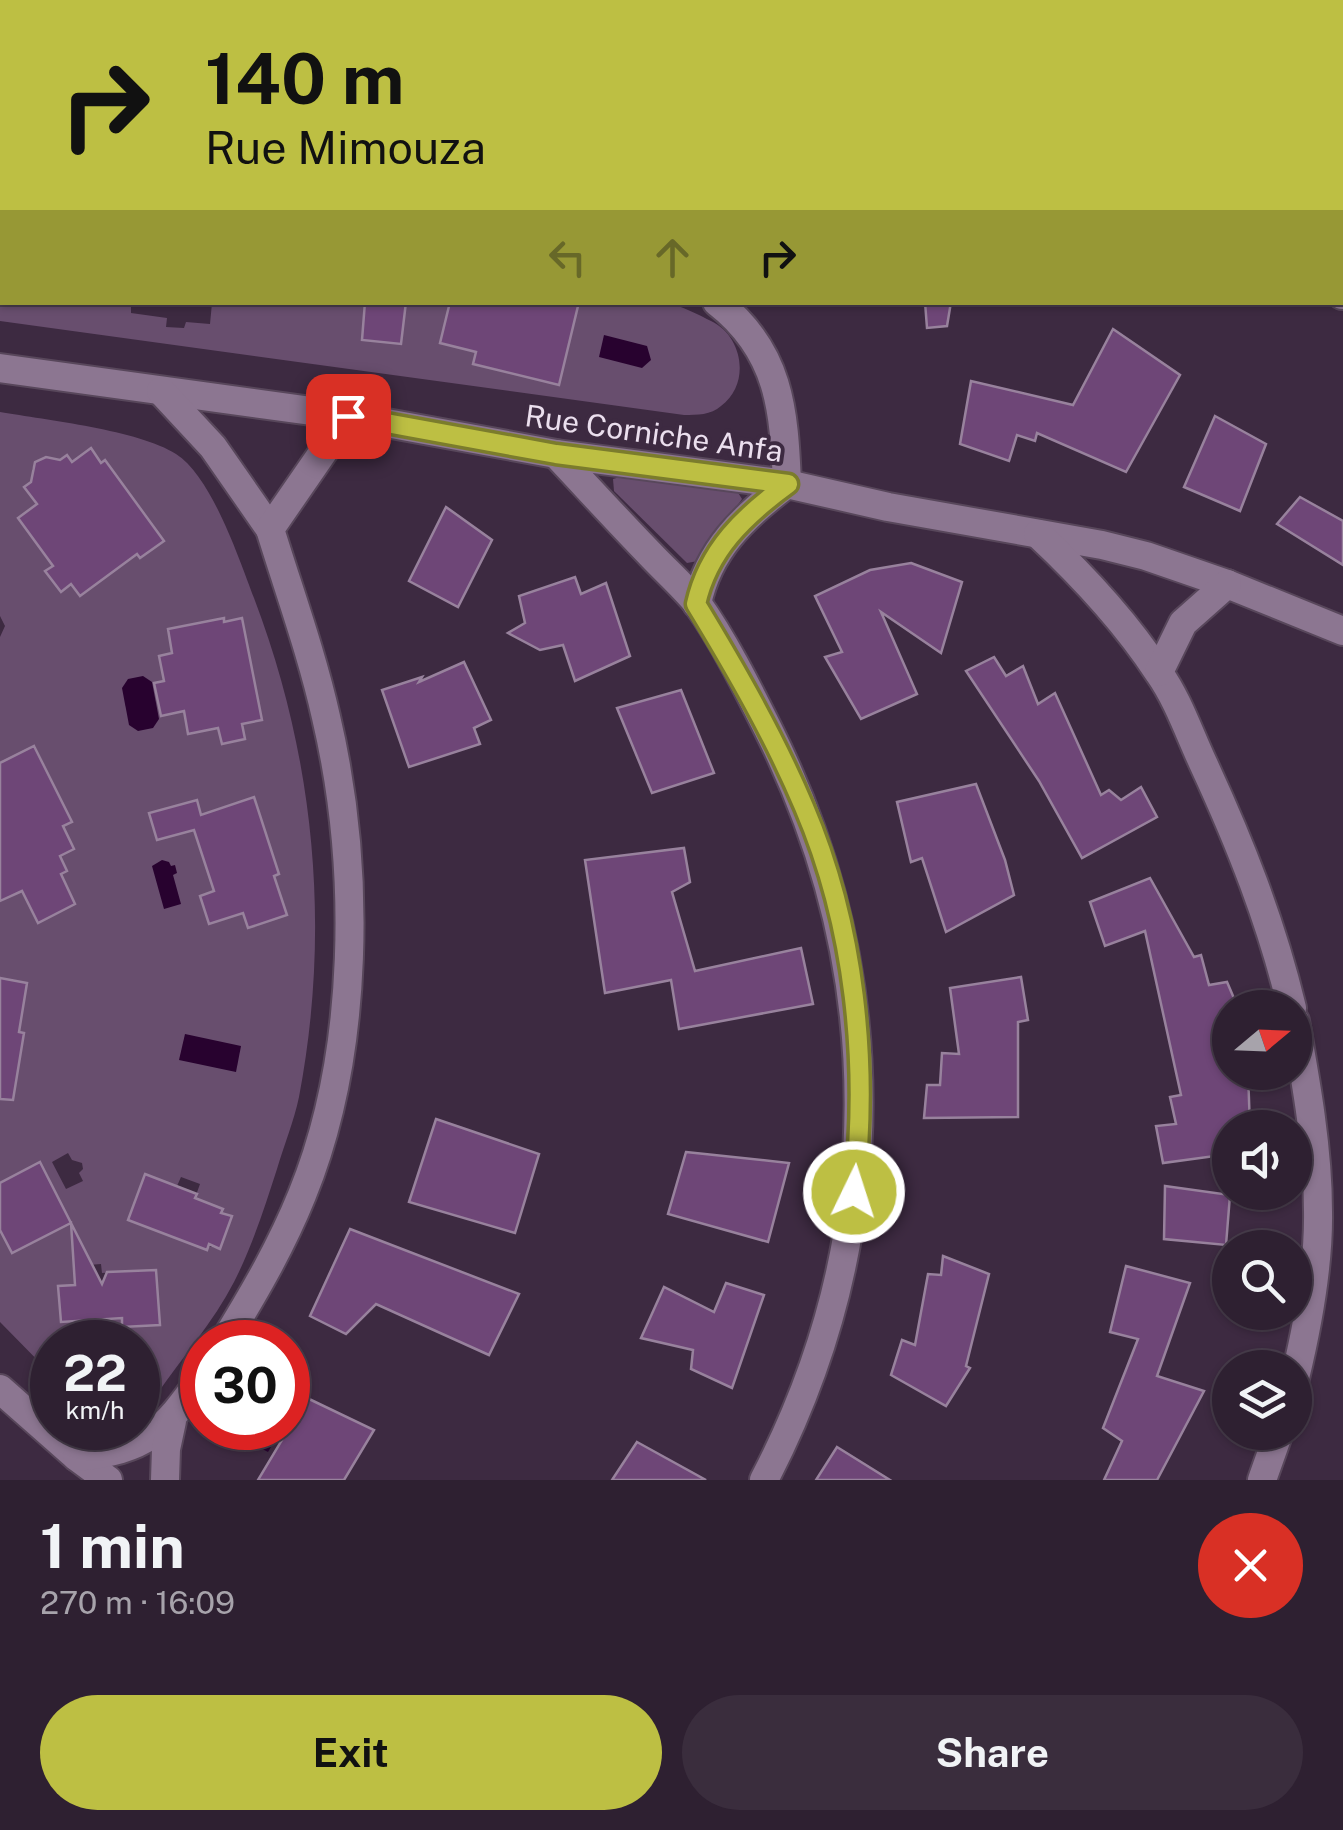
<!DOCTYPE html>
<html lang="en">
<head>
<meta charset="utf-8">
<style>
  body { margin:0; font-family:"Public Sans",sans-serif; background:#3a2d3d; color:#f1f3f6; height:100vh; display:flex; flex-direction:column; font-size:38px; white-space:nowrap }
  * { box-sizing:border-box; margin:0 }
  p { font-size:32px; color:#a7a3ab }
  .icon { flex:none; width:55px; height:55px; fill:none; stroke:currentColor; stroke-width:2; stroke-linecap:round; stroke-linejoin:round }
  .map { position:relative; height:1480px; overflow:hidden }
  .panel { display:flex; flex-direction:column; background:#2e2031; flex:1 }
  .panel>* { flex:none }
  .top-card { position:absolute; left:0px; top:0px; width:1345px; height:305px; box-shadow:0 2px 8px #0004,0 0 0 2px #493e4d; background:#bdbf43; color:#111; overflow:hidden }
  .needle { width:65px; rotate:71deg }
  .fabs { position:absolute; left:1212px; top:990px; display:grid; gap:20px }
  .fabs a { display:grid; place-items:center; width:100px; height:100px; border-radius:50%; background:#2e2031; box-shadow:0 2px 8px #0004,0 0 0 2px #493e4d; font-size:50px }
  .speed { position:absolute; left:30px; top:1320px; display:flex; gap:20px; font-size:50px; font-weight:700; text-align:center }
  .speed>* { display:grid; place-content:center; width:130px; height:130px; border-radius:50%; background:#2e2031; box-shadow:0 2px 8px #0004,0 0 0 2px #493e4d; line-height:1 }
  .speed small { font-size:25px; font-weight:400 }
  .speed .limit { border:15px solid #d22; background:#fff; color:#111 }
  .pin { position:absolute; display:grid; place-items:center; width:85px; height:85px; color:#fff; margin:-42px; border-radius:20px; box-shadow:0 5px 15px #0006 }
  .me { position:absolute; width:110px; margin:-55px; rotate:4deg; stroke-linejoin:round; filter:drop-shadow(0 0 8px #0008) }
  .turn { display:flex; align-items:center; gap:35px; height:210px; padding:0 40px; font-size:45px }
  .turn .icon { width:130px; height:130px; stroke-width:2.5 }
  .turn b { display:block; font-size:70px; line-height:85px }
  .lanes { display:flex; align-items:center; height:95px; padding:0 40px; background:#0003; justify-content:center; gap:50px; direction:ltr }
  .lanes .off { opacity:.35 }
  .round { display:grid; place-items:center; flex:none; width:105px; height:105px; border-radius:52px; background:#3a2d3d }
  .overview { display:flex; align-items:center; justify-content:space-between; height:170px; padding:0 40px }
  h1 { font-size:60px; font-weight:700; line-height:75px }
  .primary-button { display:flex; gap:20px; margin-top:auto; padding:20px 40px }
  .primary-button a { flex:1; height:115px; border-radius:60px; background:#bdbf43; color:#111; font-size:40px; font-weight:700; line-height:115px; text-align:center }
  .primary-button a+a { background:#3a2d3d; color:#f1f3f6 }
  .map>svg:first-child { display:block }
  .green { fill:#684e6e; fill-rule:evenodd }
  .water { fill:#28022f }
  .building { fill:#6e4677; stroke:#98829d; stroke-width:2.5 }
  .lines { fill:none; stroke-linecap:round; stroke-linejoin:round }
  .minor-casing { stroke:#58475b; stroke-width:32 }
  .minor { stroke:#8c7691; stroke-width:28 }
  .route-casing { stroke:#7b7c2c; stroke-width:25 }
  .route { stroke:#bdbf43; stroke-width:18 }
  .labels { text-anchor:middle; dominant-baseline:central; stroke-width:8; stroke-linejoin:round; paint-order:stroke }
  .street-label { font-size:30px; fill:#ebdfee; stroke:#3d2a41 }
</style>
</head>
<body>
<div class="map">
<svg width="1343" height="1480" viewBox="0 0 1343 1480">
  <rect width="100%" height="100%" fill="#3d2a41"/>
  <g class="green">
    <path d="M 0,298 L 2,302 L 131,303 L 131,313 L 167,318 L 166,327 L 184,328 L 186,322 L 210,324 L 212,303 L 322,303 L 365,307 L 362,340 L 401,344 L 406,303 L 450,303 L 441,343 L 476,352 L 473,363 L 578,306 L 565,303 C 594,303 642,297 668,303 C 682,306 699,315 711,321 C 743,336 751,384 721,406 C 711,415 697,415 684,415 L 0,321 Z"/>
    <path d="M 0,412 C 46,420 139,430 176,454 C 212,477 239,559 254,598 C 315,758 331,929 299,1097 C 294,1121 284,1145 277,1169 C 265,1206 252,1247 234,1282 C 214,1321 182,1358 157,1394 L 148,1404 L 138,1409 L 138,1342 L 52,1342 L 52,1375 L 0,1322 L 0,1230 L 12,1253 L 71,1223 L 41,1163 L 0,1183 L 0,1096 L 18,1072 L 24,1034 L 19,1032 L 27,984 L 0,978 L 0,901 L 22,891 L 38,922 L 75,903 L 61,874 L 67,871 L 60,856 L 63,826 L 72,822 L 35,746 L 0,763 L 0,637 L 5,626 L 0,616 ZM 91,449 L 101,463 L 105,460 L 118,478 L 115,482 L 129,493 L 164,541 L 141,558 L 134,550 L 81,596 L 71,584 L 61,592 L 46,572 L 53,566 L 18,518 L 37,504 L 36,478 L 32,470 L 35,462 L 46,457 L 56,463 L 67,455 L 72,462 ZM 223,618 L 224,622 L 242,618 L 262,720 L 242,724 L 244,739 L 222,744 L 218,728 L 189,733 L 184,711 L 161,715 L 154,684 L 164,681 L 172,653 L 168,629 ZM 68,1153 L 72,1160 L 82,1163 L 83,1169 L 79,1173 L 83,1181 L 66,1189 L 52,1162 ZM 145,1175 L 177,1186 L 181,1177 L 200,1184 L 195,1198 L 222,1208 L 221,1213 L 232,1216 L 219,1248 L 187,1243 L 128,1220 ZM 101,1264 L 102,1273 L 156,1270 L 159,1324 L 122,1326 L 122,1318 L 61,1322 L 59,1286 L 75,1285 L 75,1266 Z"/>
    <path d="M 620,477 L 737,491 L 742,499 L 698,561 L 687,563 L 614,491 L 613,479 Z"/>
  </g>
  <g class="water">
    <path d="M 604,335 L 647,346 L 651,360 L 642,368 L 599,357 Z"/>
    <path d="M 143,676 L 152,682 L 159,719 L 153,728 L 138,731 L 129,725 L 122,688 L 128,679 Z"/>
    <path d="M 162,860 L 169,862 L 171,866 L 175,865 L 177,873 L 173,875 L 181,904 L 164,909 L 152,866 Z"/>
    <path d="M 185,1034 L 241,1046 L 236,1072 L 179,1060 Z"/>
    <path d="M 237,1428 L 282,1428 L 268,1452 L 234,1434 Z"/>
  </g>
  <g class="building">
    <path d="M 365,302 L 406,302 L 401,344 L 362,340 Z"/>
    <path d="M 450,302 L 565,302 L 578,306 L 559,385 L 473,364 L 476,352 L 440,343 Z"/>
    <path d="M 925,302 L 951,302 L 947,326 L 927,328 Z"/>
    <path d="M 1113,329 L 1180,375 L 1126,472 L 1037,433 L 1035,441 L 1017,435 L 1009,461 L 960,444 L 971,381 L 1073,405 Z"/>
    <path d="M 1215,416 L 1266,444 L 1240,511 L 1184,487 Z"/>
    <path d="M 91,448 L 101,463 L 105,460 L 164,541 L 140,558 L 137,554 L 80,596 L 71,584 L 61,592 L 45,571 L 53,566 L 18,518 L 37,504 L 24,487 L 31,482 L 35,462 L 46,457 L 60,460 L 67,455 L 72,462 Z"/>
    <path d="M 1300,497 L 1343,521 L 1343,565 L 1277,524 Z"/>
    <path d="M 446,507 L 492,540 L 458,607 L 409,581 Z"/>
    <path d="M 911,563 L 962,582 L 941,653 L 881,612 L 917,694 L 861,719 L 825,657 L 842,652 L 815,596 L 870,570 Z"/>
    <path d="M 575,577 L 581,594 L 606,583 L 630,656 L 575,681 L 563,645 L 540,650 L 508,633 L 525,623 L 519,596 Z"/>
    <path d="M 224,618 L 224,622 L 242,618 L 262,720 L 242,724 L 245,739 L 222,744 L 218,728 L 188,734 L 184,711 L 161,716 L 154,683 L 164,681 L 159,656 L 172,653 L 168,629 Z"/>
    <path d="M 994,657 L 1006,676 L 1023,666 L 1038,704 L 1055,693 L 1101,795 L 1109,790 L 1121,800 L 1141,787 L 1157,817 L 1082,858 L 1039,781 L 966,671 Z"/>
    <path d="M 464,662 L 491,720 L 474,728 L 480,744 L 409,767 L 382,690 L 422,677 L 419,682 Z"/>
    <path d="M 681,690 L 714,773 L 652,793 L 617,708 Z"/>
    <path d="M 34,746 L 72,822 L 63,826 L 74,849 L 60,856 L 67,871 L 61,874 L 75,904 L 38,923 L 22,891 L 0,901 L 0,763 Z"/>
    <path d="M 976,784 L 1005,860 L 1014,895 L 946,932 L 922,858 L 911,862 L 897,802 Z"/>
    <path d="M 254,797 L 279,874 L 274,876 L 287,915 L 248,928 L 243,913 L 209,924 L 200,896 L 214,891 L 194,830 L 157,840 L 149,813 L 197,800 L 201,815 Z"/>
    <path d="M 684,848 L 690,882 L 672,892 L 695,971 L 801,948 L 813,1004 L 679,1029 L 671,980 L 605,993 L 585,860 Z"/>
    <path d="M 1150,878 L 1194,957 L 1201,955 L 1209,985 L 1227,982 L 1236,1003 L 1230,1004 L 1230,1072 L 1248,1072 L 1250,1128 L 1230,1128 L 1230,1154 L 1163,1163 L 1156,1126 L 1176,1124 L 1170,1097 L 1181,1095 L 1145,931 L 1105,946 L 1090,902 Z"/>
    <path d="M 1021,977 L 1028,1020 L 1018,1022 L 1018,1117 L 924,1118 L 927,1085 L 940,1085 L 942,1053 L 959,1054 L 950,988 Z"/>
    <path d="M 0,978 L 27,983 L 19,1032 L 24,1033 L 13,1100 L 0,1099 Z"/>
    <path d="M 436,1119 L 539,1154 L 515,1233 L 409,1202 Z"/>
    <path d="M 686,1152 L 789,1163 L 768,1242 L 668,1214 Z"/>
    <path d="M 40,1162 L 102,1284 L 107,1272 L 156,1270 L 160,1325 L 122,1327 L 122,1318 L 61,1322 L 58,1286 L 75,1285 L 71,1223 L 12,1253 L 0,1230 L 0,1183 Z"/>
    <path d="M 145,1174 L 197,1194 L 195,1198 L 223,1209 L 221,1213 L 232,1216 L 220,1249 L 209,1244 L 207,1250 L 128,1220 Z"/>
    <path d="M 1165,1186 L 1230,1195 L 1226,1245 L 1164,1239 Z"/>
    <path d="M 350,1229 L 519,1294 L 489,1355 L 376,1304 L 346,1334 L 310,1316 Z"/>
    <path d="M 943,1256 L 989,1274 L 966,1366 L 970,1368 L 946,1406 L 891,1375 L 902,1340 L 915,1345 L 928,1274 L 941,1275 Z"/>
    <path d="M 1126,1266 L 1190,1283 L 1157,1376 L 1204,1391 L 1157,1480 L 1104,1480 L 1122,1441 L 1103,1428 L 1138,1339 L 1110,1332 Z"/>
    <path d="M 726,1283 L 764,1295 L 732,1388 L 691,1369 L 693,1350 L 641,1338 L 664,1287 L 714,1312 Z"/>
    <path d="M 307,1398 L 374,1430 L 344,1480 L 258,1480 Z"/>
    <path d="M 637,1442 L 706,1480 L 612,1480 Z"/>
    <path d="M 837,1447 L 890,1480 L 816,1480 Z"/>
  </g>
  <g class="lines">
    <g class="minor-casing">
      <g id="minor">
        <path d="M 140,0 L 142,2"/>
        <path d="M 790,0 L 794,2"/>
        <path d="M 898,2 L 904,0"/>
        <path d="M 0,15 L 2,15"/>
        <path d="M 1342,295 L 1343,295"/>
        <path d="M 0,368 L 348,416 L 556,454 L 787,484 L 888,507 L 1102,545 L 1146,556 L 1227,584 L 1343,631"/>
        <path d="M 161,391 L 213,447 L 270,529"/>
        <path d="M 556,454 C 587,487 618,521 650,554 C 665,570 683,586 697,603 C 723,639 748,689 768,729 C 889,972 890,1238 764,1480"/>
        <path d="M 1038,534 C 1084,577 1125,621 1159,673 C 1178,700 1189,733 1203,763 C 1240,843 1271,921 1292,1008"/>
        <path d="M 697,604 C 708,550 744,516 787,484 C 784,410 780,351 717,302"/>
        <path d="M 1159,672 L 1183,623 L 1227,584"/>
        <path d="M 1295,1021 C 1306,1082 1318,1148 1318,1211 C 1319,1266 1308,1324 1295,1378"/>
        <path d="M 224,1342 C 253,1295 281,1247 302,1195 C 360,1053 361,866 326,717 C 312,654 289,591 270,529 L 348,416"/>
        <path d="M 0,1389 L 77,1457 L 108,1480"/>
        <path d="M 77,1457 C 146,1450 164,1432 202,1377"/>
        <path d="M 165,1480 L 166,1449 L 172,1421"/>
        <path d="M 1262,1480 L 1279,1432"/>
      </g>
    </g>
    <use href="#minor" class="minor"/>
  </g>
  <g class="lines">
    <g class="route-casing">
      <path id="route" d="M 348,416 L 556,454 L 788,484 C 744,516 708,550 696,604 C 736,670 774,736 804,807 C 855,926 869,1064 854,1192"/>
    </g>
    <use href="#route" class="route"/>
  </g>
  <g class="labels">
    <g class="street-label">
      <text transform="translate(654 433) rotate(8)">Rue Corniche Anfa</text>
    </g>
  </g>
</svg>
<div class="fabs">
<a><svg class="needle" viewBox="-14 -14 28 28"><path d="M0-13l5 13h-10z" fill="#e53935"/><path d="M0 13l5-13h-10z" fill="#a7a3ab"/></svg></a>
<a><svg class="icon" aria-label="sound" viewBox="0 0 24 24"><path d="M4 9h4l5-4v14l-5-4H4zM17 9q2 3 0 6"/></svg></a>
<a><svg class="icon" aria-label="search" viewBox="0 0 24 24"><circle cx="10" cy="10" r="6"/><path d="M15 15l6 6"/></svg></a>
<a><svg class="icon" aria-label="layers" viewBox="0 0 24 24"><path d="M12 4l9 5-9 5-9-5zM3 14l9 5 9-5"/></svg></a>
</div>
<div class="speed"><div>22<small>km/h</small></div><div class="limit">30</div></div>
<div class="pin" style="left:348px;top:416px;background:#d93025"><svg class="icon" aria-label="arrive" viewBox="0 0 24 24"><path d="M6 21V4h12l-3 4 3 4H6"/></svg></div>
<svg class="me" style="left:854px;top:1192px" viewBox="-20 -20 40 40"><circle r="17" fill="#bdbf43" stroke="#fff" stroke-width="3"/><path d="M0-11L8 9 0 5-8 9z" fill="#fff"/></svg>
<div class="top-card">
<div class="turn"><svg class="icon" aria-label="right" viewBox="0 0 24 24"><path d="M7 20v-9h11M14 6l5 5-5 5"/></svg><div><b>140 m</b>Rue Mimouza</div></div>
<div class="lanes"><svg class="icon off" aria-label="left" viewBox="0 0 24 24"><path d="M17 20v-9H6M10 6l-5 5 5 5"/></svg><svg class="icon off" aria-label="ahead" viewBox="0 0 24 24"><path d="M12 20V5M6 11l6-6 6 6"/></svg><svg class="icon" aria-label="right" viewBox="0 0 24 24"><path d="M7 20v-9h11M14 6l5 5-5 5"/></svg></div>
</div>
</div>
<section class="panel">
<div class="overview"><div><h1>1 min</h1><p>270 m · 16:09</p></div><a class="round" style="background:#d93025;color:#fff"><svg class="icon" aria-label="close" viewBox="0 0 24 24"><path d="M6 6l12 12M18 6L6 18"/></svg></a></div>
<div class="primary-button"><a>Exit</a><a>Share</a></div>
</section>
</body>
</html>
